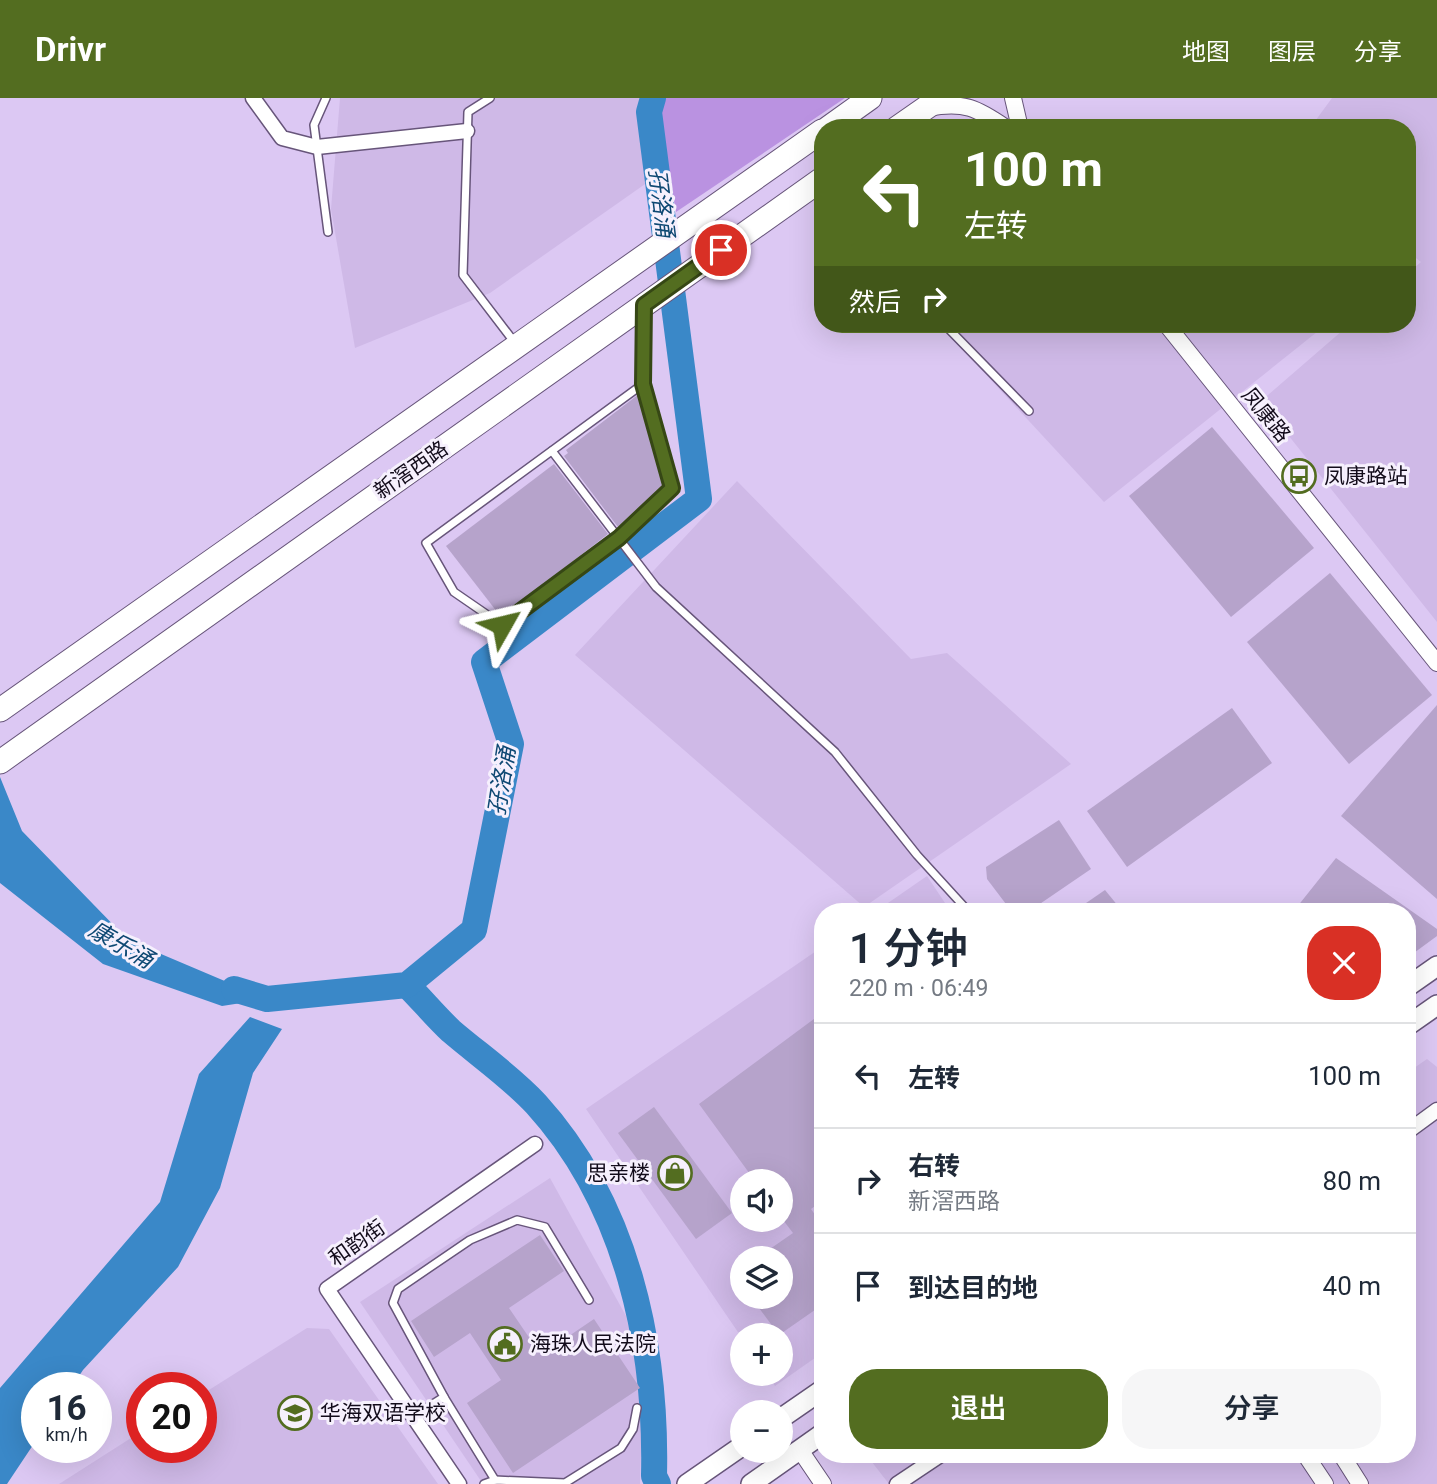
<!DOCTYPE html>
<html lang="zh">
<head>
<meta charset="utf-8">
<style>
  body { margin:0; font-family:Roboto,"Noto Sans SC",sans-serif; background:#f6f6f7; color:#1f2937; height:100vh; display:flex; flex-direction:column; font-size:26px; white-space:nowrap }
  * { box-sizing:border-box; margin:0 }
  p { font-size:23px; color:#747a83 }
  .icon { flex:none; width:38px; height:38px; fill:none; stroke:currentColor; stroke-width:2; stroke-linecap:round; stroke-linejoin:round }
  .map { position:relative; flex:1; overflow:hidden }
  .details { position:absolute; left:814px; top:805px; width:602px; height:560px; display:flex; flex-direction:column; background:#fff; border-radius:28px; box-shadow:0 7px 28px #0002 }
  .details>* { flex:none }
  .top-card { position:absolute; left:814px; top:21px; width:602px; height:214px; border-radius:28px; box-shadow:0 7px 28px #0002; background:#536d20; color:#fff; overflow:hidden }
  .buttons { position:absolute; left:730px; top:1071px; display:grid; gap:14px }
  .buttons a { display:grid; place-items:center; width:63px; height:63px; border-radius:50%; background:#fff; box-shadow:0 7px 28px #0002; font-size:35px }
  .speed { position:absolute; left:21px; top:1274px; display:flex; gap:14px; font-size:35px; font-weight:700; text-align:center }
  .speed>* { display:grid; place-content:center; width:91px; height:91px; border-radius:50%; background:#fff; box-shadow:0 7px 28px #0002; line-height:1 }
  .speed small { font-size:18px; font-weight:400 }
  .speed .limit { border:10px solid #d22; background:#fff; color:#111 }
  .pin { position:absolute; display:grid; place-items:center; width:60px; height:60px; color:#fff; margin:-30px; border:4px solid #fff; border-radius:50%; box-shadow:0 2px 7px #0007 }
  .me { position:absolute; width:77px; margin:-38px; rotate:53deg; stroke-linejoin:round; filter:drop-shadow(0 0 5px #0008) }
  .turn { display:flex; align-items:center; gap:24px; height:147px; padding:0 35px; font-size:32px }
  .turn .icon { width:91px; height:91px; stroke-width:2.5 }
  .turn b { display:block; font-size:49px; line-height:60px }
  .then { display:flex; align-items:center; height:66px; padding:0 35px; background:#0003; gap:14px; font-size:26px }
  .round { display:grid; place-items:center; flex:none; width:74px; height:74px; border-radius:28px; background:#f6f6f7 }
  .overview { display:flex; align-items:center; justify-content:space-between; height:119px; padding:0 35px }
  h1 { font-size:42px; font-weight:600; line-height:52px }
  .cta { display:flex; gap:14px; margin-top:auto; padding:14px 35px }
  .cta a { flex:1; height:80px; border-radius:28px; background:#536d20; color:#fff; font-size:28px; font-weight:600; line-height:80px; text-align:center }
  .cta a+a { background:#f6f6f7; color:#1f2937 }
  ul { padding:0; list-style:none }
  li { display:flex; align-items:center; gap:21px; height:105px; padding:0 35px; border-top:2px solid #e0e1e3 }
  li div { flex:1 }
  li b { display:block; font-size:26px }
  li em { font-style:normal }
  header { display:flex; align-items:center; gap:42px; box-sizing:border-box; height:98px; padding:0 35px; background:#536d20; color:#fff }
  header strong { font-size:33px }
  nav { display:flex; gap:38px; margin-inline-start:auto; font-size:24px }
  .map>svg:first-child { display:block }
  .built { fill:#cfb9e7; fill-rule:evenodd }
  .green { fill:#ba92e1 }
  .water { fill:#3a88c8 }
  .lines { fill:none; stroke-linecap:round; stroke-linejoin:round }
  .river { stroke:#3a88c8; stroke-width:26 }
  .building { fill:#b6a3cb }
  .service-casing { stroke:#67557a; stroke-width:10 }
  .minor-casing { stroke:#67557a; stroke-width:17 }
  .tertiary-casing { stroke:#67557a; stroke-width:18 }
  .secondary-casing { stroke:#67557a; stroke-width:22 }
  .trunk-casing { stroke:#67557a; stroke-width:25 }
  .service { stroke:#fff; stroke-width:7 }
  .minor { stroke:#fff; stroke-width:14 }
  .tertiary { stroke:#fff; stroke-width:16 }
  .secondary { stroke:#fff; stroke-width:19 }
  .trunk { stroke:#fff; stroke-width:23 }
  .route-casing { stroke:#364715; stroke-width:18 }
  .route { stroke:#536d20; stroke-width:12 }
  .labels { text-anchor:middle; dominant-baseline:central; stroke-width:6; stroke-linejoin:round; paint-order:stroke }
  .street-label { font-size:21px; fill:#120b1a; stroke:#f6f0fd }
  .poi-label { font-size:21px; fill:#120b1a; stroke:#f6f0fd; text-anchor:start }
  .water-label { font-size:23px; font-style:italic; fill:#0e4873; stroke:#f6f0fd }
</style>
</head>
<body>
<header>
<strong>Drivr</strong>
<nav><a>地图</a><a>图层</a><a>分享</a></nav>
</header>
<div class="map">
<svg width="1437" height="1386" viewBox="0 0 1437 1386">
  <rect width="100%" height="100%" fill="#dcc8f3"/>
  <g class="built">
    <path d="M 340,0 L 645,0 L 648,84 L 490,195 L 355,250 L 331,111 Z"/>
    <path d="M 1332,0 L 1437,0 L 1437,524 L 1261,303 L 1350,226 L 1407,226 L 1407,176 L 1421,164 L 1407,153 L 1407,30 L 1310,30 Z"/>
    <path d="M 939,226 L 1327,226 L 1104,404 Z"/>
    <path d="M 737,383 L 911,561 L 947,555 L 1071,666 L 864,809 L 575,557 Z"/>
    <path d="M 927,778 L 951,814 L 875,814 Z"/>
    <path d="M 822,849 L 822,1255 L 775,1288 L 766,1276 L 780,1276 L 780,1237 L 742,1237 L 742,1240 L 586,1011 ZM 742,1083 L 780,1083 L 780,1122 L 742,1122 ZM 742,1160 L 780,1160 L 780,1199 L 742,1199 Z"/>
    <path d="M 1427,961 L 1437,969 L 1437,1386 L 889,1386 L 868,1359 L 872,1356 L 1407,1356 L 1407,975 Z"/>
    <path d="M 550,1080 L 626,1218 L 643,1287 L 640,1386 L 483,1386 L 360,1204 Z"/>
    <path d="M 307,1230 L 329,1231 L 438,1386 L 59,1386 L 142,1333 L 142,1349 L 201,1349 L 201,1297 Z"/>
  </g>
  <path class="green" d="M 662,0 L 845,0 L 676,114 L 658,13 Z"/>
  <g class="water">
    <path d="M 0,679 L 22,733 L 128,842 L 267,901 L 222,908 L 103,866 L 0,785 Z"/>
    <path d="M 250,919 L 282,931 L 253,975 L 220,1090 L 178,1169 L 83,1272 L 71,1290 L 37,1290 L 37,1341 L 7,1386 L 0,1386 L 0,1290 L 160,1104 L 199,976 Z"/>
  </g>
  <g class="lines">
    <g class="river">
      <path d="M 407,887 C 422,902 436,919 451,933 C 479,957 511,979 536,1006 C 627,1106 657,1247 654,1378 L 658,1386"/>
      <path d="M 234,891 L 267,901 L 407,887 L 474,832 L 511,646 L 484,564 L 699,401 L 649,14 L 653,0"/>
    </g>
  </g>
  <g class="building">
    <path d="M 639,296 L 664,389 L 618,429 L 564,358 L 568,355 L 566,352 Z"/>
    <path d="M 1212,329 L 1314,450 L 1231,519 L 1129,398 Z"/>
    <path d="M 554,366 L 608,436 L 501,519 L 446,448 Z"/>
    <path d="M 1330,475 L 1432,597 L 1349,666 L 1247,544 Z"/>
    <path d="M 1437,607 L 1437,801 L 1341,718 Z"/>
    <path d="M 1232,610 L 1272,665 L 1127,769 L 1087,713 Z"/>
    <path d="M 1059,722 L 1091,771 L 1028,814 L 1012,814 L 987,781 L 986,769 Z"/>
    <path d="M 1336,760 L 1437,831 L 1437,838 L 1407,860 L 1407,814 L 1293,814 Z"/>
    <path d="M 1105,792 L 1123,814 L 1073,814 Z"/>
    <path d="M 822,915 L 822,1103 L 811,1111 L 822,1127 L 822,1207 L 779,1237 L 751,1199 L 780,1199 L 780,1160 L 757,1160 L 793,1135 L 780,1118 L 780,1083 L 755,1083 L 699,1006 Z"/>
    <path d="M 654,1009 L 732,1115 L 696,1141 L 618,1035 Z"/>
    <path d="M 540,1137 L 564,1173 L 509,1210 L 541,1257 L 594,1221 L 640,1290 L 513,1375 L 467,1305 L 501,1282 L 470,1235 L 434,1259 L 411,1223 Z"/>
  </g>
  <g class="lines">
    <g class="service-casing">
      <g id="service">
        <path d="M 326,0 L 314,27 L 328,134"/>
        <path d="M 490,0 L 468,14 L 463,177 L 515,245"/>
        <path d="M 944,226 L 1029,313"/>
        <path d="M 643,286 L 672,390 L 619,440 L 502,527 L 454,494 L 426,445 L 643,286 L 644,215"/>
        <path d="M 552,353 L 656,489 L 835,654 L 917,757 L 969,814"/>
        <path d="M 444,1299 L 495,1382"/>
        <path d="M 414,1318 L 444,1299 L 393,1205 L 398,1191 L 470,1142 L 517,1122 L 545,1129 L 589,1202"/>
        <path d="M 484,1386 L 495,1382 L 565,1385 L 621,1350 L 633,1331 L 637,1310"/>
      </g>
    </g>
    <g class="minor-casing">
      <g id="minor">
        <path d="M 253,0 L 282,40 L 317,49 L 467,33"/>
        <path d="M 1407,1034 L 1437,1012"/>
        <path d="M 459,1386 L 327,1191 L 535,1046"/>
        <path d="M 897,1386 L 942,1356"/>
      </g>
    </g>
    <g class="tertiary-casing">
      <g id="tertiary">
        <path d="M 1013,0 L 1020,30"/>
        <path d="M 928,10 C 964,3 977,10 1006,30"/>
        <path d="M 1166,226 L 1437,565"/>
        <path d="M 800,1352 L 823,1386"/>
        <path d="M 1305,1356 L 1325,1386"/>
        <path d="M 1341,1356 L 1360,1386"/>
      </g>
    </g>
    <g class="secondary-casing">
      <g id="secondary">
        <path d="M 1407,889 L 1437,868"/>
        <path d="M 1407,928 L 1437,907"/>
        <path d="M 780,1321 L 822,1292"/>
        <path d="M 687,1386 L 742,1348"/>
        <path d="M 751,1386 L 822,1336"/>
      </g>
    </g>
    <g class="trunk-casing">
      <g id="trunk">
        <path d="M 828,30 L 870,0"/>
        <path d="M 897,30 L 940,0"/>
        <path d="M 0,612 L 822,33"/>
        <path d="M 0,664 L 822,81"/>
      </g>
    </g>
    <use href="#service" class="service"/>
    <use href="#minor" class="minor"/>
    <use href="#tertiary" class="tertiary"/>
    <use href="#secondary" class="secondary"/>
    <use href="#trunk" class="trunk"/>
  </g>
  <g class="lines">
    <g class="route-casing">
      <path id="route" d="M 502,527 L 619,440 L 672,390 L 643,286 L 644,207 L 721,152"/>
    </g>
    <use href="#route" class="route"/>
  </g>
  <defs>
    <g id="bus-ring" transform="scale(1.75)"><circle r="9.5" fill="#f6f0fd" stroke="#536d20" stroke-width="1.5"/><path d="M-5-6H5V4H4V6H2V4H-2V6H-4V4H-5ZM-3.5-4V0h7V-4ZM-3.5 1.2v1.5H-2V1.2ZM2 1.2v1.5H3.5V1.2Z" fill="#536d20"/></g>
    <g id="shop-ring" transform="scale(1.75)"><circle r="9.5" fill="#f6f0fd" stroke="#536d20" stroke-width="1.5"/><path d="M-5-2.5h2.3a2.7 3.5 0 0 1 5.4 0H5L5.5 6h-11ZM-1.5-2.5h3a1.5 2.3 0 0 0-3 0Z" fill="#536d20"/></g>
    <g id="civic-ring" transform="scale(1.75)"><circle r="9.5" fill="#f6f0fd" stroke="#536d20" stroke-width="1.5"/><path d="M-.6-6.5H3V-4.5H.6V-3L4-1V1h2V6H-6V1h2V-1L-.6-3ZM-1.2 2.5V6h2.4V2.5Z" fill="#536d20"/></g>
    <g id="school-ring" transform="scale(1.75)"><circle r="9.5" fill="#f6f0fd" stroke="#536d20" stroke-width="1.5"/><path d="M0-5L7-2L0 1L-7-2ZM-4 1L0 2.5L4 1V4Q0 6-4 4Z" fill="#536d20"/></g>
  </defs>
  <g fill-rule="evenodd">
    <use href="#bus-ring" x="1299" y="378"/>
    <use href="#shop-ring" x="675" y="1075"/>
    <use href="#civic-ring" x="505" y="1246"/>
    <use href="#school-ring" x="295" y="1315"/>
  </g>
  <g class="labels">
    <g class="street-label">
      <text transform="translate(1266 317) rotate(51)">凤康路</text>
      <text transform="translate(411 372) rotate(-35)">新滘西路</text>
      <text transform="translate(357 1145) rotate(-35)">和韵街</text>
    </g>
    <g class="poi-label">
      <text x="1324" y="378">凤康路站</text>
      <text x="650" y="1075" text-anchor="end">思亲楼</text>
      <text x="530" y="1246">海珠人民法院</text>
      <text x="320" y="1315">华海双语学校</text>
    </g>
    <g class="water-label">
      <text transform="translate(661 105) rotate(83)">孖洛涌</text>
      <text transform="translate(502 683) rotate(-81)">孖洛涌</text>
      <text transform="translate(121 847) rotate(30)">康乐涌</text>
    </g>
  </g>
</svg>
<div class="buttons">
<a><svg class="icon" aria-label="sound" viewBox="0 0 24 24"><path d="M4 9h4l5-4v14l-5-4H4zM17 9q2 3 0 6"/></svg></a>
<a><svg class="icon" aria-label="layers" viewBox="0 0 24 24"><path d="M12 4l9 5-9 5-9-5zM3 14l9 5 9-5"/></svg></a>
<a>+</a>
<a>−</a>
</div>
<div class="speed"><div>16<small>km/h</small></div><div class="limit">20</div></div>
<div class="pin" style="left:721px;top:152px;background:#d93025"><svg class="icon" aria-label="arrive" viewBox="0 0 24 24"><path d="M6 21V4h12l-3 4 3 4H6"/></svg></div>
<svg class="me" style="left:502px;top:527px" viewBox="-20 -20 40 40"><path d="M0-17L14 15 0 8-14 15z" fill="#536d20" stroke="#fff" stroke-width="4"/></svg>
<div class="top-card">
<div class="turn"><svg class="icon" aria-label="left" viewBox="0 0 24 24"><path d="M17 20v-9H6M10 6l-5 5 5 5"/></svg><div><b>100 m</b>左转</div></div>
<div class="then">然后<svg class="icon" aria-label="right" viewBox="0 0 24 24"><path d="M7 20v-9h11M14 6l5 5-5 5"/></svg></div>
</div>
<section class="details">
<div class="overview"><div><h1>1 分钟</h1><p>220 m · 06:49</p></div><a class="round" style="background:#d93025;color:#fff"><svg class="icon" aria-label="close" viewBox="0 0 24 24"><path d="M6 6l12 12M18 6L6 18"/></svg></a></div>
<ul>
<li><svg class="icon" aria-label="left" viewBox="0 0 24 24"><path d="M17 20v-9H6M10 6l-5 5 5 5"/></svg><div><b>左转</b></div><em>100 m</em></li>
<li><svg class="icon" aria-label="right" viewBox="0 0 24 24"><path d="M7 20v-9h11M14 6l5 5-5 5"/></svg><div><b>右转</b><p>新滘西路</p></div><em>80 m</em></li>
<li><svg class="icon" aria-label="arrive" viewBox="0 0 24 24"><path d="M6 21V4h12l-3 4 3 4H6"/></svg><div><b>到达目的地</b></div><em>40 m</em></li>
</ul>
<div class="cta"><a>退出</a><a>分享</a></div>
</section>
</div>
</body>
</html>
